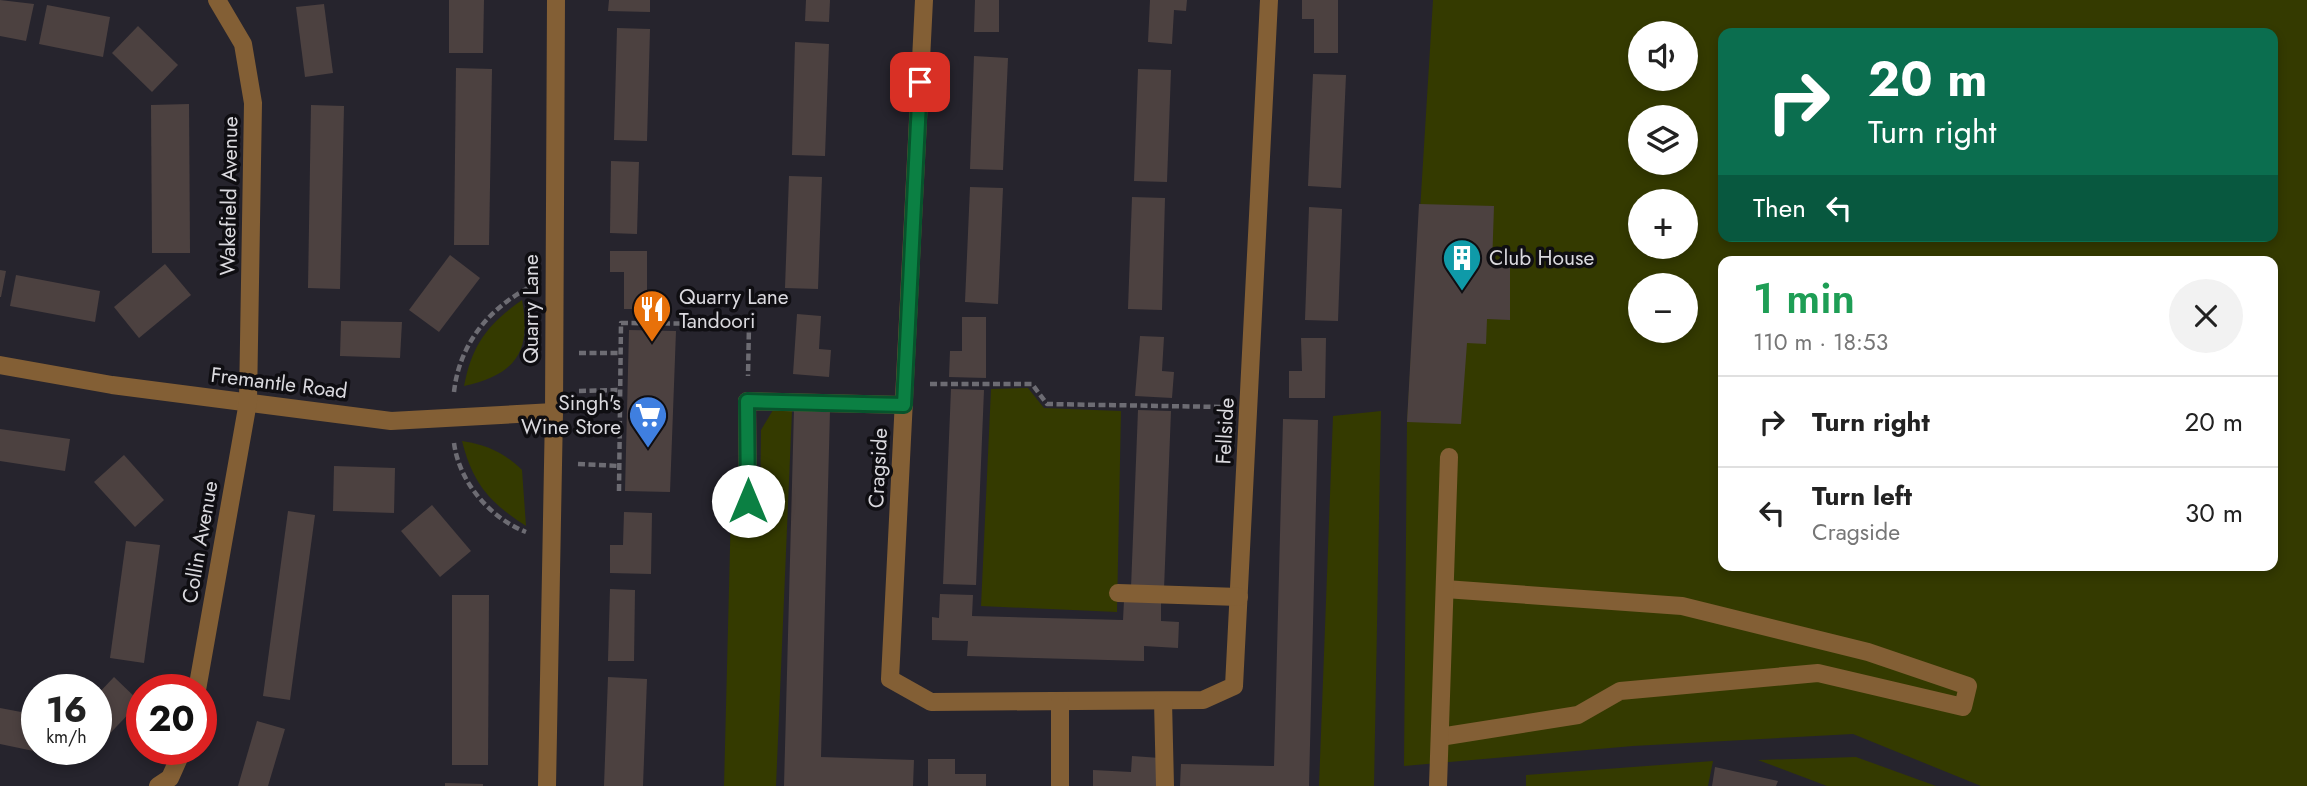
<!DOCTYPE html>
<html lang="en">
<head>
<meta charset="utf-8">
<style>
  body { margin:0; font-family:Jost,sans-serif; background:#f2f2f2; color:#222; height:100vh; display:flex; flex-direction:column; font-size:26px; white-space:nowrap }
  * { box-sizing:border-box; margin:0 }
  p { font-size:23px; color:#767676 }
  .icon { flex:none; width:38px; height:38px; fill:none; stroke:currentColor; stroke-width:2; stroke-linecap:round; stroke-linejoin:round }
  .map { position:relative; flex:1; overflow:hidden }
  .panel { position:absolute; left:1718px; top:256px; width:560px; height:315px; display:flex; flex-direction:column; background:#fff; border-radius:14px; box-shadow:0 4px 10px #0003 }
  .panel>* { flex:none }
  .banner { position:absolute; left:1718px; top:28px; width:560px; height:214px; border-radius:14px; box-shadow:0 4px 10px #0003; background:#0b6e4f; color:#fff; overflow:hidden }
  .buttons { position:absolute; left:1628px; top:21px; display:grid; gap:14px }
  .buttons a { display:grid; place-items:center; width:70px; height:70px; border-radius:50%; background:#fff; box-shadow:0 4px 10px #0003; font-size:35px }
  .speed { position:absolute; left:21px; top:674px; display:flex; gap:14px; font-size:35px; font-weight:700; text-align:center }
  .speed>* { display:grid; place-content:center; width:91px; height:91px; border-radius:50%; background:#fff; box-shadow:0 4px 10px #0003; line-height:1 }
  .speed small { font-size:18px; font-weight:400 }
  .speed .limit { border:10px solid #d22; background:#fff; color:#111 }
  .pin { position:absolute; display:grid; place-items:center; width:60px; height:60px; color:#fff; margin:-30px; border-radius:14px; box-shadow:0 4px 10px #0006 }
  .me { position:absolute; width:77px; margin:-38px; rotate:0deg; stroke-linejoin:round; filter:drop-shadow(0 0 5px #0008) }
  .turn { display:flex; align-items:center; gap:24px; height:147px; padding:0 35px; font-size:32px }
  .turn .icon { width:91px; height:91px; stroke-width:2.5 }
  .turn b { display:block; font-size:49px; line-height:60px }
  .then { display:flex; align-items:center; height:66px; padding:0 35px; background:#0003; gap:14px; font-size:26px }
  .round { display:grid; place-items:center; flex:none; width:74px; height:74px; border-radius:37px; background:#f2f2f2 }
  .head { display:flex; align-items:center; justify-content:space-between; height:119px; padding:0 35px }
  h1 { font-size:42px; font-weight:600; line-height:52px; color:#1e9e55 }
  ul { padding:0; list-style:none }
  li { display:flex; align-items:center; gap:21px; height:91px; padding:0 35px; border-top:2px solid #e0e0e0 }
  li div { flex:1 }
  li b { display:block; font-size:26px }
  li em { font-style:normal }
  .map>svg:first-child { display:block }
  .green { fill:#343a00; fill-rule:evenodd }
  .building { fill:#4c4140 }
  .lines { fill:none; stroke-linecap:round; stroke-linejoin:round }
  .path { stroke:#6d6c73; stroke-width:4.5; stroke-dasharray:7 3.5; stroke-linecap:butt }
  .minor { stroke:#835f35; stroke-width:18 }
  .route-casing { stroke:#07532c; stroke-width:18 }
  .route { stroke:#0b8043; stroke-width:12 }
  .labels { text-anchor:middle; dominant-baseline:central; stroke-width:7; stroke-linejoin:round; paint-order:stroke }
  .street-label { font-size:21px; fill:#dad9de; stroke:#0f0e12 }
  .poi-label { font-size:21px; fill:#dad9de; stroke:#0f0e12; text-anchor:start }
</style>
</head>
<body>
<div class="map">
<svg width="2307" height="786" viewBox="0 0 2307 786">
  <rect width="100%" height="100%" fill="#26242d"/>
  <g class="green">
    <path d="M 1433,0 L 2307,0 L 2307,786 L 1981,786 L 1853,734 L 1633,746 L 1404,766 L 1407,422 ZM 1640,33 L 1685,33 L 1685,79 L 1640,79 ZM 1724,33 L 2273,33 L 2273,236 L 1724,236 ZM 1640,117 L 1685,117 L 1685,163 L 1640,163 ZM 1640,201 L 1685,201 L 1685,247 L 1640,247 ZM 1724,261 L 2273,261 L 2273,565 L 1724,565 ZM 1640,285 L 1685,285 L 1685,331 L 1640,331 Z"/>
    <path d="M 522,300 C 532,352 515,375 464,386 C 472,344 488,324 522,300 Z"/>
    <path d="M 1028,388 L 1044,408 L 1121,411 L 1117,612 L 981,606 L 991,389 Z"/>
    <path d="M 773,410 L 792,411 L 776,786 L 724,786 L 731,508 L 760,509 L 761,430 Z"/>
    <path d="M 1381,411 L 1374,786 L 1319,786 L 1333,416 Z"/>
    <path d="M 462,441 C 487,445 503,452 522,470 L 526,526 C 489,502 473,484 462,441 Z"/>
    <path d="M 1856,757 L 1936,786 L 1827,786 L 1758,760 Z"/>
    <path d="M 1713,761 L 1708,786 L 1526,786 L 1526,775 Z"/>
  </g>
  <g class="building">
    <path d="M 0,0 L 34,4 L 26,41 L 0,36 Z"/>
    <path d="M 449,0 L 484,0 L 483,53 L 449,53 Z"/>
    <path d="M 609,0 L 650,0 L 650,12 L 608,11 Z"/>
    <path d="M 806,0 L 830,0 L 829,22 L 805,21 Z"/>
    <path d="M 975,0 L 999,0 L 999,32 L 974,32 Z"/>
    <path d="M 1150,0 L 1187,0 L 1186,11 L 1174,10 L 1172,44 L 1148,42 Z"/>
    <path d="M 1302,0 L 1338,0 L 1338,53 L 1314,53 L 1314,19 L 1302,19 Z"/>
    <path d="M 324,4 L 333,73 L 305,77 L 296,7 Z"/>
    <path d="M 47,5 L 110,17 L 103,57 L 39,44 Z"/>
    <path d="M 138,26 L 178,65 L 152,92 L 112,53 Z"/>
    <path d="M 617,28 L 650,29 L 647,141 L 614,140 Z"/>
    <path d="M 795,42 L 829,44 L 825,156 L 792,155 Z"/>
    <path d="M 974,56 L 1008,58 L 1003,170 L 970,169 Z"/>
    <path d="M 456,68 L 492,69 L 489,245 L 454,245 Z"/>
    <path d="M 1138,69 L 1171,70 L 1167,182 L 1134,181 Z"/>
    <path d="M 1313,74 L 1346,75 L 1341,188 L 1308,186 Z"/>
    <path d="M 189,104 L 190,253 L 152,253 L 151,105 Z"/>
    <path d="M 311,105 L 344,106 L 340,289 L 308,288 Z"/>
    <path d="M 611,161 L 639,162 L 637,234 L 610,233 Z"/>
    <path d="M 789,176 L 822,177 L 818,289 L 785,288 Z"/>
    <path d="M 970,187 L 1003,188 L 998,304 L 965,302 Z"/>
    <path d="M 1132,197 L 1165,198 L 1162,310 L 1128,309 Z"/>
    <path d="M 1419,204 L 1494,206 L 1492,266 L 1510,265 L 1510,320 L 1487,319 L 1486,344 L 1467,343 L 1461,424 L 1407,422 Z"/>
    <path d="M 1309,207 L 1342,209 L 1338,321 L 1305,320 Z"/>
    <path d="M 610,251 L 647,251 L 647,309 L 624,309 L 624,272 L 610,272 Z"/>
    <path d="M 450,255 L 480,278 L 439,332 L 409,310 Z"/>
    <path d="M 165,264 L 191,295 L 139,338 L 114,307 Z"/>
    <path d="M 0,270 L 6,271 L 1,297 L 0,297 Z"/>
    <path d="M 16,275 L 100,291 L 95,322 L 10,306 Z"/>
    <path d="M 797,314 L 821,316 L 819,349 L 831,350 L 829,377 L 793,374 Z"/>
    <path d="M 962,317 L 986,317 L 986,378 L 949,377 L 950,351 L 962,351 Z"/>
    <path d="M 341,321 L 402,322 L 400,358 L 340,356 Z"/>
    <path d="M 629,330 L 676,331 L 670,492 L 625,491 Z"/>
    <path d="M 1140,336 L 1164,337 L 1162,371 L 1174,372 L 1172,398 L 1135,396 Z"/>
    <path d="M 1301,338 L 1326,338 L 1325,398 L 1289,398 L 1289,371 L 1302,371 Z"/>
    <path d="M 951,389 L 984,390 L 976,585 L 943,584 Z"/>
    <path d="M 794,409 L 830,410 L 821,757 L 914,760 L 913,786 L 784,786 Z"/>
    <path d="M 1138,410 L 1171,411 L 1164,589 L 1131,588 Z"/>
    <path d="M 1283,419 L 1318,420 L 1309,786 L 1180,786 L 1181,764 L 1274,766 Z"/>
    <path d="M 0,429 L 70,439 L 65,471 L 0,461 Z"/>
    <path d="M 124,455 L 164,500 L 135,527 L 94,482 Z"/>
    <path d="M 334,466 L 395,468 L 394,513 L 333,511 Z"/>
    <path d="M 432,505 L 471,551 L 440,577 L 401,531 Z"/>
    <path d="M 288,511 L 315,515 L 290,700 L 263,696 Z"/>
    <path d="M 624,512 L 652,513 L 651,574 L 610,573 L 610,545 L 623,545 Z"/>
    <path d="M 126,541 L 160,545 L 144,663 L 110,658 Z"/>
    <path d="M 610,589 L 635,590 L 634,661 L 608,661 Z"/>
    <path d="M 940,594 L 973,595 L 972,616 L 1123,620 L 1124,601 L 1161,602 L 1161,621 L 1179,622 L 1178,648 L 1144,646 L 1144,661 L 967,656 L 968,641 L 932,640 L 932,617 L 939,618 Z"/>
    <path d="M 452,595 L 489,595 L 488,765 L 452,765 Z"/>
    <path d="M 114,677 L 140,702 L 96,748 L 96,696 Z"/>
    <path d="M 608,677 L 647,679 L 643,786 L 604,786 Z"/>
    <path d="M 0,708 L 37,715 L 37,749 L 44,749 L 43,753 L 0,744 Z"/>
    <path d="M 257,721 L 285,729 L 268,786 L 238,786 Z"/>
    <path d="M 1132,756 L 1160,758 L 1158,786 L 1093,786 L 1093,770 L 1131,772 Z"/>
    <path d="M 928,759 L 955,759 L 955,774 L 986,774 L 986,786 L 928,786 Z"/>
    <path d="M 1715,767 L 1778,781 L 1776,786 L 1712,786 Z"/>
    <path d="M 445,783 L 483,784 L 483,786 L 445,786 Z"/>
  </g>
  <g class="lines">
    <g class="path">
      <path d="M 579,353 L 621,353"/>
      <path d="M 930,384 L 1032,384 L 1047,404 L 1223,407"/>
      <path d="M 579,391 L 620,390"/>
      <path d="M 454,392 C 459,346 487,310 528,288"/>
      <path d="M 579,429 L 620,428"/>
      <path d="M 454,443 C 459,482 490,518 526,532"/>
      <path d="M 578,464 L 619,466"/>
      <path d="M 619,491 L 621,323 L 749,324 L 748,376"/>
    </g>
    <g class="minor">
      <path d="M 924,0 L 890,679 L 931,702 L 1203,700 L 1234,686 L 1269,0"/>
      <path d="M 0,365 L 112,385 L 391,421 L 554,412"/>
      <path d="M 748,501 L 747,401 L 904,405"/>
      <path d="M 1118,593 L 1239,597"/>
      <path d="M 197,690 L 248,402 L 253,103 L 243,44 L 217,0"/>
      <path d="M 1163,701 L 1165,786"/>
      <path d="M 1440,737 L 1578,715 L 1620,691 L 1818,673 L 1963,707 L 1968,686 L 1868,652 L 1682,606 L 1445,589"/>
      <path d="M 158,786 L 170,778 L 183,749"/>
      <path d="M 547,786 L 554,412 L 556,0"/>
      <path d="M 1060,786 L 1060,701"/>
      <path d="M 1438,786 L 1449,457"/>
    </g>
  </g>
  <g class="lines">
    <g class="route-casing">
      <path id="route" d="M 748,501 L 747,401 L 904,405 L 920,82"/>
    </g>
    <use href="#route" class="route"/>
  </g>
  <defs>
    <g id="building-pin" transform="scale(2.0125)"><path d="M0 17L-7.5 6A9.5 9.5 0 1 1 7.5 6Z" fill="#0f9aa8" stroke="#0f0e12"/><path d="M-4-6H4V6H1V3H-1V6H-4ZM-2.5-4.3h1.7v1.8h-1.7ZM.8-4.3h1.7v1.8H.8ZM-2.5-1h1.7V.8h-1.7ZM.8-1h1.7V.8H.8Z" fill="#fff"/></g>
    <g id="restaurant-pin" transform="scale(2.0125)"><path d="M0 17L-7.5 6A9.5 9.5 0 1 1 7.5 6Z" fill="#e8710a" stroke="#0f0e12"/><path d="M-5-6h1v4h1v-4h1v4h1v-4h1v5L-1.5 .5V6h-2V.5L-5-1ZM5-6V6H3V1.5H1.5Q1.5-4 5-6Z" fill="#fff"/></g>
    <g id="supermarket-pin" transform="scale(2.0125)"><path d="M0 17L-7.5 6A9.5 9.5 0 1 1 7.5 6Z" fill="#3f7fe0" stroke="#0f0e12"/><path d="M-6-5.5h2.5l.6 2H6L4.5 2H-2.5L-4.4-4H-6ZM-1.5 3.2a1.3 1.3 0 1 0 .1 0ZM3 3.2a1.3 1.3 0 1 0 .1 0Z" fill="#fff"/></g>
  </defs>
  <g fill-rule="evenodd">
    <use href="#building-pin" x="1462" y="258"/>
    <use href="#restaurant-pin" x="652" y="309"/>
    <use href="#supermarket-pin" x="648" y="415"/>
  </g>
  <g class="labels">
    <g class="street-label">
      <text transform="translate(229 196) rotate(-89)">Wakefield Avenue</text>
      <text transform="translate(531 309) rotate(-90)">Quarry Lane</text>
      <text transform="translate(279 383) rotate(7)">Fremantle Road</text>
      <text transform="translate(1225 431) rotate(-87)">Fellside</text>
      <text transform="translate(878 468) rotate(-87)">Cragside</text>
      <text transform="translate(200 542) rotate(-80)">Collin Avenue</text>
    </g>
    <g class="poi-label">
      <text x="1489" y="258">Club House</text>
      <text x="679" y="297">Quarry Lane<tspan x="679" dy="24">Tandoori</tspan></text>
      <text x="621" y="403" text-anchor="end">Singh's<tspan x="621" dy="24">Wine Store</tspan></text>
    </g>
  </g>
</svg>
<div class="buttons">
<a><svg class="icon" aria-label="sound" viewBox="0 0 24 24"><path d="M4 9h4l5-4v14l-5-4H4zM17 9q2 3 0 6"/></svg></a>
<a><svg class="icon" aria-label="layers" viewBox="0 0 24 24"><path d="M12 4l9 5-9 5-9-5zM3 14l9 5 9-5"/></svg></a>
<a>+</a>
<a>−</a>
</div>
<div class="speed"><div>16<small>km/h</small></div><div class="limit">20</div></div>
<div class="pin" style="left:920px;top:82px;background:#d93025"><svg class="icon" aria-label="arrive" viewBox="0 0 24 24"><path d="M6 21V4h12l-3 4 3 4H6"/></svg></div>
<svg class="me" style="left:748px;top:501px" viewBox="-20 -20 40 40"><circle r="19" fill="#fff"/><path d="M0-13L10 11 0 6-10 11z" fill="#0b8043"/></svg>
<div class="banner">
<div class="turn"><svg class="icon" aria-label="right" viewBox="0 0 24 24"><path d="M7 20v-9h11M14 6l5 5-5 5"/></svg><div><b>20 m</b>Turn right</div></div>
<div class="then">Then<svg class="icon" aria-label="left" viewBox="0 0 24 24"><path d="M17 20v-9H6M10 6l-5 5 5 5"/></svg></div>
</div>
<section class="panel">
<div class="head"><div><h1>1 min</h1><p>110 m · 18:53</p></div><a class="round"><svg class="icon" aria-label="close" viewBox="0 0 24 24"><path d="M6 6l12 12M18 6L6 18"/></svg></a></div>
<ul>
<li><svg class="icon" aria-label="right" viewBox="0 0 24 24"><path d="M7 20v-9h11M14 6l5 5-5 5"/></svg><div><b>Turn right</b></div><em>20 m</em></li>
<li><svg class="icon" aria-label="left" viewBox="0 0 24 24"><path d="M17 20v-9H6M10 6l-5 5 5 5"/></svg><div><b>Turn left</b><p>Cragside</p></div><em>30 m</em></li>
</ul>
</section>
</div>
</body>
</html>
